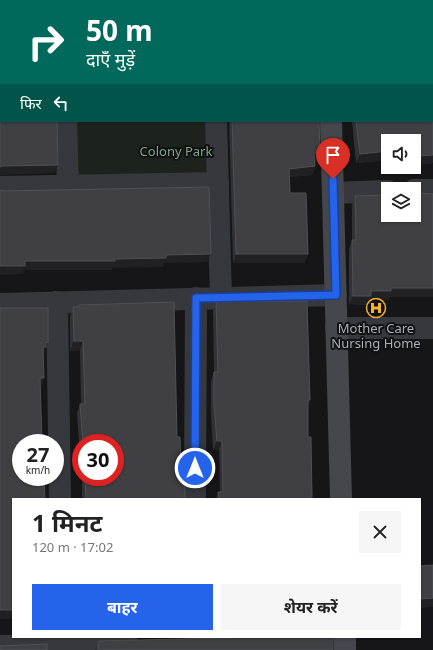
<!DOCTYPE html>
<html lang="hi">
<head>
<meta charset="utf-8">
<style>
  body { margin:0; font-family:"Noto Sans","Noto Sans Devanagari",sans-serif; background:#f6f6f6; color:#222; height:100vh; display:flex; flex-direction:column; font-size:15px; white-space:nowrap }
  * { box-sizing:border-box; margin:0 }
  p { font-size:13px; color:#767676 }
  .icon { flex:none; width:22px; height:22px; fill:none; stroke:currentColor; stroke-width:2; stroke-linecap:round; stroke-linejoin:round }
  .map { position:relative; flex:1; overflow:hidden }
  .drawer { position:absolute; left:12px; top:498px; width:409px; height:140px; display:flex; flex-direction:column; background:#fff; border-radius:0px; box-shadow:0 1px 3px #0004 }
  .drawer>* { flex:none }
  .hud { position:absolute; left:0px; top:0px; width:433px; height:122px; box-shadow:0 1px 3px #0004; background:#00695c; color:#fff; overflow:hidden }
  .fabs { position:absolute; left:381px; top:134px; display:grid; gap:8px }
  .fabs a { display:grid; place-items:center; width:40px; height:40px; border-radius:0px; background:#fff; box-shadow:0 1px 3px #0004; font-size:20px }
  .speed { position:absolute; left:12px; top:434px; display:flex; gap:8px; font-size:20px; font-weight:700; text-align:center }
  .speed>* { display:grid; place-content:center; width:52px; height:52px; border-radius:50%; background:#fff; box-shadow:0 1px 3px #0004; line-height:1 }
  .speed small { font-size:10px; font-weight:400 }
  .speed .limit { border:6px solid #d22; background:#fff; color:#111 }
  .pin { position:absolute; display:grid; place-items:center; width:34px; height:34px; color:#fff; margin:-41px -17px; border-radius:50% 50% 50% 0; rotate:-45deg; box-shadow:0 0 4px #0007 }
  .pin .icon { rotate:45deg }
  .me { position:absolute; width:44px; margin:-22px; rotate:0deg; stroke-linejoin:round; filter:drop-shadow(0 0 3px #0008) }
  .turn { display:flex; align-items:center; gap:14px; height:84px; padding:0 20px; font-size:18px }
  .turn .icon { width:52px; height:52px; stroke-width:2.5 }
  .turn b { display:block; font-size:28px; line-height:34px }
  .then { display:flex; align-items:center; height:38px; padding:0 20px; background:#0003; gap:8px; font-size:15px }
  .round { display:grid; place-items:center; flex:none; width:42px; height:42px; border-radius:0px; background:#f6f6f6 }
  .head { display:flex; align-items:center; justify-content:space-between; height:68px; padding:0 20px }
  h1 { font-size:24px; font-weight:700; line-height:30px }
  .action { display:flex; gap:8px; margin-top:auto; padding:8px 20px }
  .action a { flex:1; height:46px; border-radius:0px; background:#2563eb; color:#fff; font-size:16px; font-weight:700; line-height:46px; text-align:center }
  .action a+a { background:#f6f6f6; color:#222 }
  .map>svg:first-child { display:block }
  .green { fill:#1c231d }
  .lines { fill:none; stroke-linecap:round; stroke-linejoin:round }
  .street { stroke:#37383d; stroke-width:22 }
  .secondary { stroke:#45474d; stroke-width:22 }
  .wall { fill:#323236 }
  .shaded-wall { fill:#212124 }
  .building { fill:#3f3f44; stroke:#4f5156 }
  .route-casing { stroke:#184099; stroke-width:10 }
  .route { stroke:#2563eb; stroke-width:7 }
  .labels { text-anchor:middle; dominant-baseline:central; stroke-width:4; stroke-linejoin:round; paint-order:stroke }
  .park-label { font-size:13px; fill:#7fa381; stroke:#111113 }
  .poi-label { font-size:13px; fill:#a8adb8; stroke:#111113 }
</style>
</head>
<body>
<div class="map">
<svg width="433" height="650" viewBox="0 0 433 650">
  <rect width="100%" height="100%" fill="#161618"/>
  <g class="green">
    <path d="M 52,0 L 203,0 L 203,1 L 53,1 Z"/>
    <path d="M 61,121 L 205,121 L 207,183 L 78,175 Z"/>
  </g>
  <g class="lines">
    <g class="street">
      <path d="M 63,0 L 63,1"/>
      <path d="M 214,0 L 214,1"/>
      <path d="M 432,56 L 433,56"/>
      <path d="M 66,121 L 68,186"/>
      <path d="M 216,121 L 221,298"/>
      <path d="M 0,187 L 218,183"/>
      <path d="M 414,190 L 433,190"/>
      <path d="M 333,193 L 388,191"/>
      <path d="M 57,302 L 60,499"/>
      <path d="M 0,304 L 336,295"/>
      <path d="M 336,328 L 433,328"/>
      <path d="M 195,499 L 196,298"/>
      <path d="M 0,646 L 127,643"/>
    </g>
    <g class="secondary">
      <path d="M 328,0 L 328,1"/>
      <path d="M 331,121 L 341,499"/>
      <path d="M 345,637 L 345,650"/>
    </g>
  </g>
  <g class="wall">
    <path d="M 433,60 L 433,163 L 415,165 L 414,161 L 388,141 L 388,163 L 387,163 L 387,160 L 356,163 L 352,121 L 432,121 Z"/>
    <path d="M 229,121 L 319,121 L 320,153 L 317,162 L 315,162 L 315,166 L 312,175 L 289,177 L 290,193 L 308,254 L 304,263 L 233,263 Z"/>
    <path d="M 355,196 L 389,297 L 388,300 L 369,300 L 367,305 L 349,304 L 349,249 L 352,240 L 352,205 Z"/>
    <path d="M 216,302 L 310,400 L 308,407 L 308,437 L 312,499 L 216,499 L 218,492 L 220,492 L 219,449 L 213,450 L 211,413 L 211,381 L 214,372 L 213,311 Z"/>
    <path d="M 79,305 L 177,437 L 184,499 L 82,499 L 82,477 L 115,477 L 115,443 L 81,443 L 81,470 L 77,413 L 80,404 L 81,404 L 80,350 L 70,351 L 70,316 L 73,307 L 78,307 Z"/>
    <path d="M 98,641 L 333,650 L 95,650 Z"/>
  </g>
  <g class="shaded-wall">
    <rect x="432" y="20" width="1" height="9"/>
    <path d="M 388,151 L 388,156 L 387,160 L 356,163 L 360,154 Z"/>
    <path d="M 414,152 L 418,152 L 414,161 Z"/>
    <path d="M 314,153 L 320,153 L 317,162 L 311,162 Z"/>
    <path d="M 433,155 L 433,163 L 415,165 L 418,156 Z"/>
    <path d="M 58,165 L 55,173 L 0,175 L 0,167 L 3,166 Z"/>
    <path d="M 315,166 L 312,175 L 286,177 L 289,169 Z"/>
    <path d="M 211,254 L 207,262 L 164,263 L 163,267 L 112,268 L 112,270 L 24,270 L 22,274 L 0,275 L 0,266 L 25,261 L 115,259 L 166,255 Z"/>
    <path d="M 236,254 L 308,254 L 304,263 L 233,263 Z"/>
    <path d="M 391,288 L 433,288 L 433,297 L 389,297 L 388,300 L 369,300 L 367,305 L 349,304 L 353,296 L 371,291 Z"/>
    <path d="M 74,341 L 83,341 L 80,350 L 70,351 Z"/>
    <path d="M 48,342 L 45,351 L 43,356 L 43,347 L 46,343 Z"/>
    <path d="M 40,378 L 44,378 L 41,387 L 37,387 Z"/>
    <path d="M 308,400 L 310,400 L 307,409 Z"/>
    <path d="M 217,441 L 222,441 L 219,449 L 213,450 Z"/>
    <path d="M 179,497 L 185,497 L 184,499 L 178,499 Z"/>
    <path d="M 433,598 L 433,607 L 420,608 L 420,599 Z"/>
    <rect x="0" y="610" width="13" height="9"/>
  </g>
  <g class="building">
    <path d="M 0,0 L 43,0 L 43,1 L 1,1 L 1,121 L 57,121 L 58,165 L 3,166 L 0,167 Z"/>
    <rect x="230" y="0" width="84" height="1"/>
    <path d="M 357,0 L 433,0 L 433,20 L 432,20 L 432,1 L 357,1 Z"/>
    <path d="M 432,60 L 433,60 L 433,155 L 418,156 L 418,152 L 414,152 L 414,141 L 388,141 L 388,151 L 360,154 L 356,121 L 432,121 Z"/>
    <path d="M 232,121 L 319,121 L 320,153 L 314,153 L 315,166 L 289,169 L 290,193 L 306,193 L 308,254 L 236,254 Z"/>
    <path d="M 209,187 L 211,254 L 166,255 L 166,258 L 115,259 L 115,261 L 25,261 L 25,266 L 0,266 L 0,190 L 3,191 Z"/>
    <path d="M 414,193 L 433,194 L 433,288 L 391,288 L 391,291 L 371,291 L 371,296 L 353,296 L 352,240 L 356,240 L 355,196 L 388,195 L 388,215 L 414,215 Z"/>
    <path d="M 307,301 L 310,400 L 308,400 L 308,437 L 311,437 L 312,499 L 219,499 L 218,492 L 223,492 L 222,441 L 217,441 L 214,404 L 214,372 L 218,372 L 216,302 Z"/>
    <path d="M 174,302 L 177,437 L 180,437 L 181,471 L 184,471 L 185,497 L 179,497 L 179,499 L 86,499 L 85,477 L 115,477 L 115,443 L 83,443 L 80,404 L 85,404 L 83,341 L 74,341 L 73,307 L 79,307 L 79,305 Z"/>
    <path d="M 0,308 L 48,308 L 48,342 L 46,343 L 46,347 L 43,347 L 44,378 L 40,378 L 42,443 L 21,443 L 21,477 L 44,477 L 45,499 L 13,499 L 13,610 L 0,610 Z"/>
    <path d="M 433,565 L 433,598 L 420,599 L 420,566 Z"/>
    <path d="M 260,637 L 333,637 L 333,650 L 98,650 L 98,641 Z"/>
    <path d="M 47,644 L 47,650 L 0,650 L 0,646 Z"/>
  </g>
  <g class="lines">
    <g class="route-casing">
      <path id="route" d="M 195,468 L 196,298 L 336,295 L 333,179"/>
    </g>
    <use href="#route" class="route"/>
  </g>
  <defs>
    <g id="hospital-ring" transform="scale(1)"><circle r="9.5" fill="#111113" stroke="#f2b134" stroke-width="1.5"/><path d="M-5-5h3v3.5h4V-5h3V5h-3V1.5h-4V5h-3Z" fill="#f2b134"/></g>
  </defs>
  <g fill-rule="evenodd">
    <use href="#hospital-ring" x="376" y="308"/>
  </g>
  <g class="labels">
    <g class="park-label">
      <text x="176" y="151">Colony Park</text>
    </g>
    <g class="poi-label">
      <text x="376" y="328">Mother Care<tspan x="376" dy="15">Nursing Home</tspan></text>
    </g>
  </g>
</svg>
<div class="fabs">
<a><svg class="icon" aria-label="sound" viewBox="0 0 24 24"><path d="M4 9h4l5-4v14l-5-4H4zM17 9q2 3 0 6"/></svg></a>
<a><svg class="icon" aria-label="layers" viewBox="0 0 24 24"><path d="M12 4l9 5-9 5-9-5zM3 14l9 5 9-5"/></svg></a>
</div>
<div class="speed"><div>27<small>km/h</small></div><div class="limit">30</div></div>
<div class="pin" style="left:333px;top:179px;background:#d93025"><svg class="icon" aria-label="arrive" viewBox="0 0 24 24"><path d="M6 21V4h12l-3 4 3 4H6"/></svg></div>
<svg class="me" style="left:195px;top:468px" viewBox="-20 -20 40 40"><circle r="17" fill="#2563eb" stroke="#fff" stroke-width="3"/><path d="M0-11L8 9 0 5-8 9z" fill="#fff"/></svg>
<div class="hud">
<div class="turn"><svg class="icon" aria-label="right" viewBox="0 0 24 24"><path d="M7 20v-9h11M14 6l5 5-5 5"/></svg><div><b>50 m</b>दाएँ मुड़ें</div></div>
<div class="then">फिर<svg class="icon" aria-label="left" viewBox="0 0 24 24"><path d="M17 20v-9H6M10 6l-5 5 5 5"/></svg></div>
</div>
<section class="drawer">
<div class="head"><div><h1>1 मिनट</h1><p>120 m · 17:02</p></div><a class="round"><svg class="icon" aria-label="close" viewBox="0 0 24 24"><path d="M6 6l12 12M18 6L6 18"/></svg></a></div>
<div class="action"><a>बाहर</a><a>शेयर करें</a></div>
</section>
</div>
</body>
</html>
